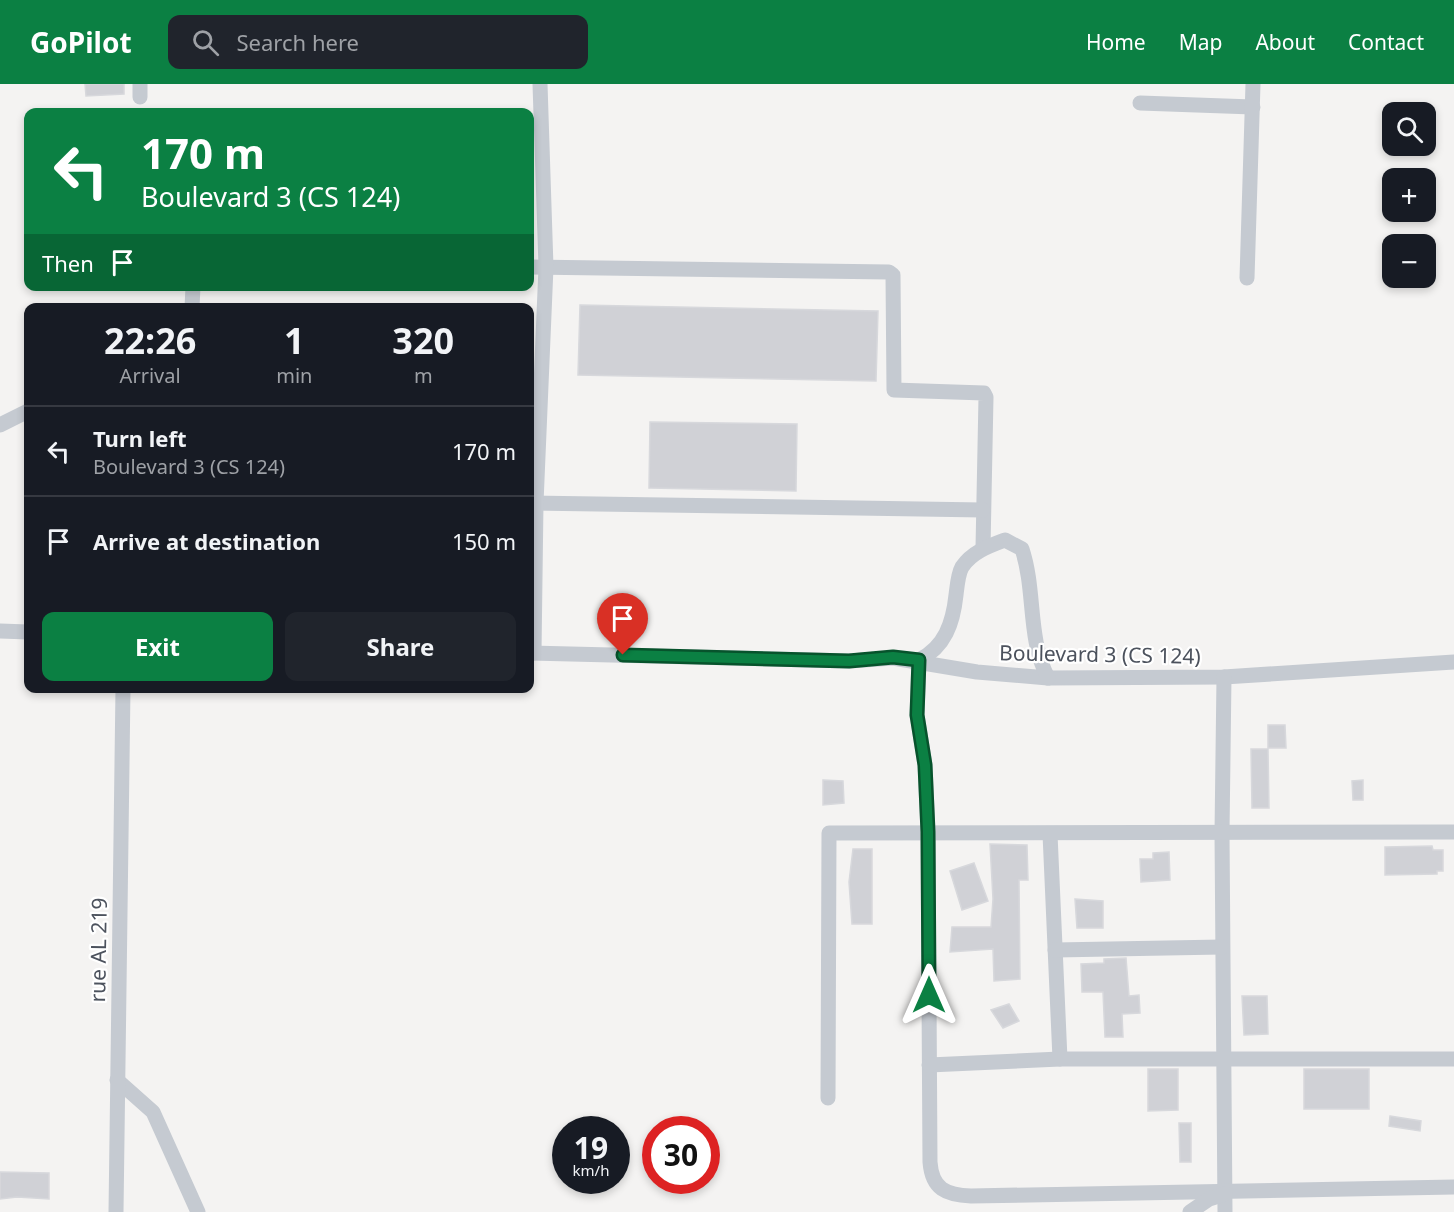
<!DOCTYPE html>
<html lang="en">
<head>
<meta charset="utf-8">
<style>
  body { margin:0; font-family:"Noto Sans",sans-serif; background:#20242c; color:#f1f3f6; height:100vh; display:flex; flex-direction:column; font-size:22px; white-space:nowrap }
  * { box-sizing:border-box; margin:0 }
  p { font-size:20px; color:#9ea1a6 }
  .icon { flex:none; width:33px; height:33px; fill:none; stroke:currentColor; stroke-width:2; stroke-linecap:round; stroke-linejoin:round }
  .map { position:relative; flex:1; overflow:hidden }
  .drawer { position:absolute; left:24px; top:219px; width:510px; height:390px; display:flex; flex-direction:column; background:#171b24; border-radius:12px; box-shadow:0 3px 9px #0003 }
  .drawer>* { flex:none }
  .guide { position:absolute; left:24px; top:24px; width:510px; height:183px; border-radius:12px; box-shadow:0 3px 9px #0003; background:#0b8043; color:#fff; overflow:hidden }
  .tools { position:absolute; left:1382px; top:18px; display:grid; gap:12px }
  .tools a { display:grid; place-items:center; width:54px; height:54px; border-radius:12px; background:#171b24; box-shadow:0 3px 9px #0003; font-size:30px }
  .speed { position:absolute; left:552px; top:1032px; display:flex; gap:12px; font-size:30px; font-weight:700; text-align:center }
  .speed>* { display:grid; place-content:center; width:78px; height:78px; border-radius:50%; background:#171b24; box-shadow:0 3px 9px #0003; line-height:1 }
  .speed small { font-size:15px; font-weight:400 }
  .speed .limit { border:9px solid #d22; background:#fff; color:#111 }
  .pin { position:absolute; display:grid; place-items:center; width:51px; height:51px; color:#fff; margin:-62px -26px; border-radius:50% 50% 50% 0; rotate:-45deg; box-shadow:0 0 6px #0007 }
  .pin .icon { rotate:45deg }
  .me { position:absolute; width:66px; margin:-33px; rotate:0deg; stroke-linejoin:round; filter:drop-shadow(0 0 4px #0008) }
  .turn { display:flex; align-items:center; gap:21px; height:126px; padding:0 18px; font-size:27px }
  .turn .icon { width:78px; height:78px; stroke-width:2.5 }
  .turn b { display:block; font-size:42px; line-height:51px }
  .then { display:flex; align-items:center; height:57px; padding:0 18px; background:#0003; gap:12px; font-size:22px }
  .eta { display:flex; justify-content:space-evenly; align-items:center; height:102px; text-align:center }
  .eta b { font-size:36px; font-weight:700; line-height:42px }
  .action { display:flex; gap:12px; margin-top:auto; padding:12px 18px }
  .action a { flex:1; height:69px; border-radius:12px; background:#0b8043; color:#fff; font-size:24px; font-weight:700; line-height:69px; text-align:center }
  .action a+a { background:#20242c; color:#f1f3f6 }
  ul { padding:0; list-style:none }
  li { display:flex; align-items:center; gap:18px; height:90px; padding:0 18px; border-top:2px solid #363941 }
  li div { flex:1 }
  li b { display:block; font-size:22px }
  li em { font-style:normal }
  header { display:flex; align-items:center; gap:36px; box-sizing:border-box; height:84px; padding:0 30px; background:#0b8043; color:#fff }
  header strong { font-size:28px }
  nav { display:flex; gap:33px; margin-inline-start:auto; font-size:21px }
  .search { width:420px; height:54px; background:#20242c; display:flex; align-items:center; gap:15px; box-sizing:border-box; padding:0 21px; border-radius:12px; color:#9ea1a6; font-size:22px }
  .map>svg:first-child { display:block }
  .building { fill:#d0d1d6; stroke:#d7d8dc; stroke-width:1.5 }
  .lines { fill:none; stroke-linecap:round; stroke-linejoin:round }
  .minor { stroke:#c5cad1; stroke-width:15 }
  .route-casing { stroke:#07532c; stroke-width:15 }
  .route { stroke:#0b8043; stroke-width:10 }
  .labels { text-anchor:middle; dominant-baseline:central; stroke-width:4.5; stroke-linejoin:round; paint-order:stroke }
  .street-label { font-size:21px; fill:#4c525d; stroke:#fff }
</style>
</head>
<body>
<header>
<strong>GoPilot</strong>
<div class="search"><svg class="icon" aria-label="search" viewBox="0 0 24 24"><circle cx="10" cy="10" r="6"/><path d="M15 15l6 6"/></svg>Search here</div>
<nav><a>Home</a><a>Map</a><a>About</a><a>Contact</a></nav>
</header>
<div class="map">
<svg width="1454" height="1128" viewBox="0 0 1454 1128">
  <rect width="100%" height="100%" fill="#f4f3f2"/>
  <g class="building">
    <path d="M 85,0 L 124,0 L 124,10 L 86,12 Z"/>
    <path d="M 580,221 L 878,227 L 876,297 L 578,291 Z"/>
    <path d="M 650,338 L 797,340 L 796,407 L 649,404 Z"/>
    <path d="M 1268,641 L 1285,641 L 1286,664 L 1268,664 Z"/>
    <path d="M 1251,665 L 1268,665 L 1269,724 L 1252,724 Z"/>
    <path d="M 823,696 L 843,697 L 844,719 L 823,721 Z"/>
    <path d="M 1363,696 L 1363,716 L 1353,716 L 1352,697 Z"/>
    <path d="M 990,760 L 1027,761 L 1028,796 L 1019,796 L 1020,895 L 994,897 L 993,865 L 950,868 L 952,843 L 991,843 L 993,815 Z"/>
    <path d="M 1432,762 L 1433,766 L 1443,766 L 1443,787 L 1437,787 L 1437,790 L 1385,791 L 1385,763 Z"/>
    <path d="M 853,765 L 872,765 L 872,840 L 852,840 L 849,798 Z"/>
    <path d="M 1169,768 L 1170,796 L 1141,798 L 1140,775 L 1153,775 L 1153,769 Z"/>
    <path d="M 974,779 L 988,817 L 962,826 L 950,787 Z"/>
    <path d="M 1075,815 L 1103,817 L 1103,844 L 1077,844 Z"/>
    <path d="M 1126,874 L 1129,912 L 1139,911 L 1140,929 L 1122,930 L 1123,953 L 1105,953 L 1103,908 L 1082,908 L 1081,880 L 1104,879 L 1104,875 Z"/>
    <path d="M 1242,912 L 1267,912 L 1268,950 L 1244,951 Z"/>
    <path d="M 1009,920 L 1019,937 L 1003,944 L 991,926 Z"/>
    <path d="M 1148,985 L 1178,985 L 1178,1026 L 1148,1027 Z"/>
    <rect x="1304" y="985" width="65" height="40"/>
    <path d="M 1390,1032 L 1421,1037 L 1420,1047 L 1389,1042 Z"/>
    <path d="M 1179,1039 L 1191,1039 L 1191,1078 L 1180,1078 Z"/>
    <path d="M 0,1088 L 49,1089 L 49,1115 L 17,1113 L 0,1115 Z"/>
  </g>
  <g class="lines">
    <g class="minor">
      <path d="M 140,13 L 140,0"/>
      <path d="M 1140,19 L 1253,23"/>
      <path d="M 530,183 L 889,188 L 893,191 L 894,306 L 984,309 L 986,313 L 983,464"/>
      <path d="M 1247,194 L 1253,0"/>
      <path d="M 192,224 L 193,202"/>
      <path d="M 0,341 L 28,327"/>
      <path d="M 530,419 L 983,426"/>
      <path d="M 0,547 L 28,548"/>
      <path d="M 530,569 L 849,577 L 893,574 L 977,588 L 1048,594 L 1224,593 L 1454,578"/>
      <path d="M 534,569 L 536,419 L 546,183 L 540,0"/>
      <path d="M 1224,593 L 1222,749 L 1225,1128"/>
      <path d="M 1048,594 C 1027,553 1036,508 1022,465 L 1005,456 C 989,462 972,468 962,483 C 958,490 957,503 956,511 C 953,539 945,563 919,576 L 917,631 L 925,681 L 928,748 L 930,1078 C 932,1105 946,1111 971,1112 L 1454,1103"/>
      <path d="M 1050,750 L 1060,975"/>
      <path d="M 1055,866 L 1222,863"/>
      <path d="M 929,981 L 1060,975 L 1454,975"/>
      <path d="M 117,996 L 153,1028 L 198,1128"/>
      <path d="M 828,1014 L 829,749 L 1454,748"/>
      <path d="M 116,1128 L 123,604"/>
      <path d="M 1190,1128 L 1209,1115 L 1225,1110"/>
    </g>
  </g>
  <g class="lines">
    <g class="route-casing">
      <path id="route" d="M 623,571 L 849,577 L 893,573 L 919,576 L 917,631 L 925,681 L 928,748 L 929,911"/>
    </g>
    <use href="#route" class="route"/>
  </g>
  <g class="labels">
    <g class="street-label">
      <text transform="translate(1100 570) rotate(1)">Boulevard 3 (CS 124)</text>
      <text transform="translate(98 866) rotate(-89)">rue AL 219</text>
    </g>
  </g>
</svg>
<div class="tools">
<a><svg class="icon" aria-label="search" viewBox="0 0 24 24"><circle cx="10" cy="10" r="6"/><path d="M15 15l6 6"/></svg></a>
<a>+</a>
<a>−</a>
</div>
<div class="speed"><div>19<small>km/h</small></div><div class="limit">30</div></div>
<div class="pin" style="left:623px;top:571px;background:#d93025"><svg class="icon" aria-label="arrive" viewBox="0 0 24 24"><path d="M6 21V4h12l-3 4 3 4H6"/></svg></div>
<svg class="me" style="left:929px;top:911px" viewBox="-20 -20 40 40"><path d="M0-17L14 15 0 8-14 15z" fill="#0b8043" stroke="#fff" stroke-width="4"/></svg>
<div class="guide">
<div class="turn"><svg class="icon" aria-label="left" viewBox="0 0 24 24"><path d="M17 20v-9H6M10 6l-5 5 5 5"/></svg><div><b>170 m</b>Boulevard 3 (CS 124)</div></div>
<div class="then">Then<svg class="icon" aria-label="arrive" viewBox="0 0 24 24"><path d="M6 21V4h12l-3 4 3 4H6"/></svg></div>
</div>
<section class="drawer">
<div class="eta">
<div><b>22:26</b><p>Arrival</p></div>
<div><b>1</b><p>min</p></div>
<div><b>320</b><p>m</p></div>
</div>
<ul>
<li><svg class="icon" aria-label="left" viewBox="0 0 24 24"><path d="M17 20v-9H6M10 6l-5 5 5 5"/></svg><div><b>Turn left</b><p>Boulevard 3 (CS 124)</p></div><em>170 m</em></li>
<li><svg class="icon" aria-label="arrive" viewBox="0 0 24 24"><path d="M6 21V4h12l-3 4 3 4H6"/></svg><div><b>Arrive at destination</b></div><em>150 m</em></li>
</ul>
<div class="action"><a>Exit</a><a>Share</a></div>
</section>
</div>
</body>
</html>
